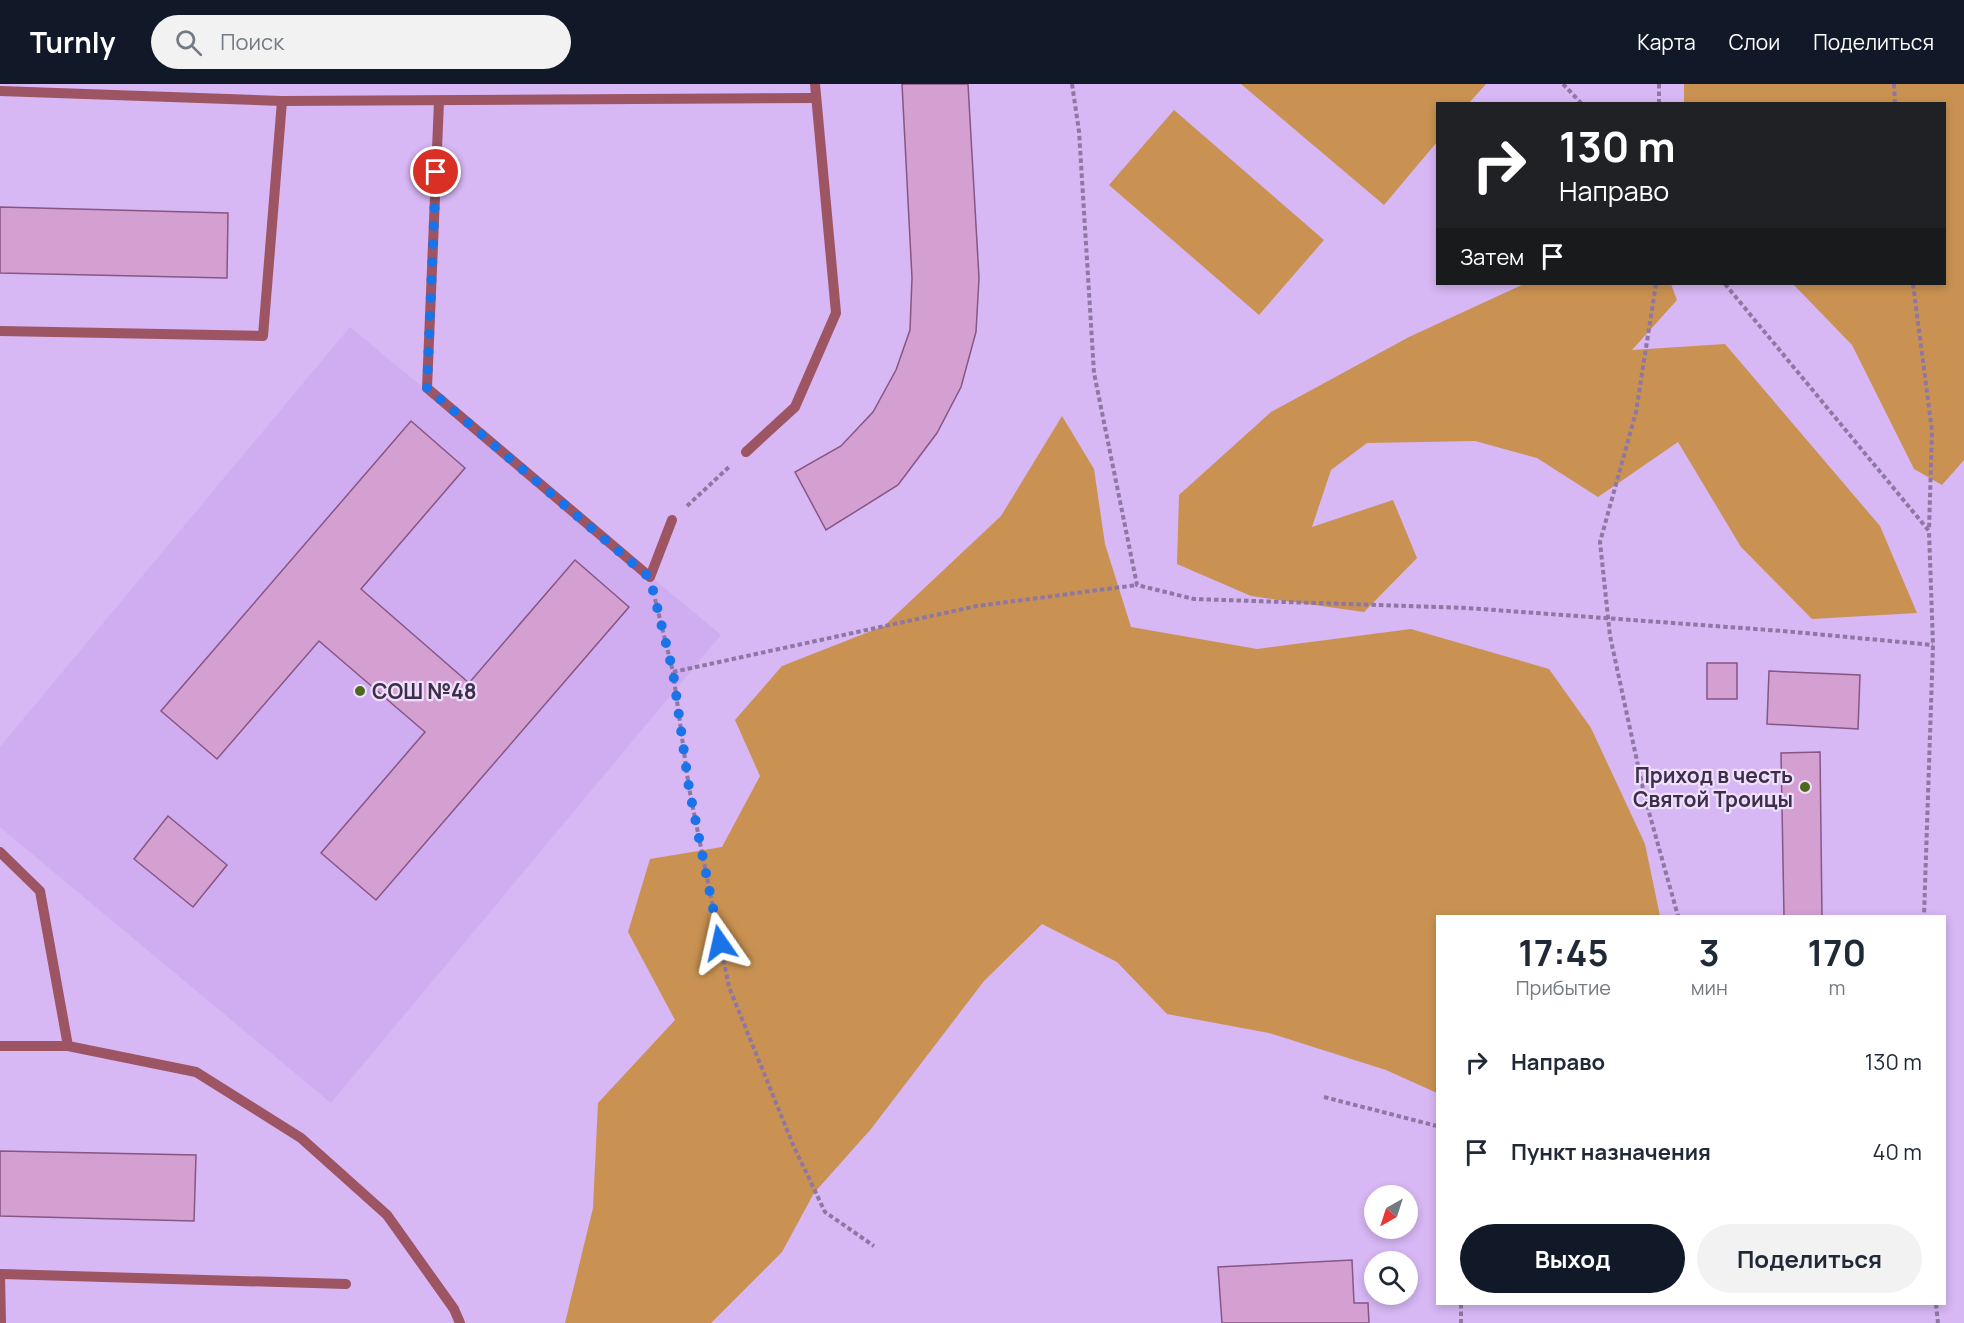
<!DOCTYPE html>
<html lang="ru">
<head>
<meta charset="utf-8">
<style>
  body { margin:0; font-family:Manrope,sans-serif; background:#f2f2f3; color:#1f2937; height:100vh; display:flex; flex-direction:column; font-size:22px; white-space:nowrap }
  * { box-sizing:border-box; margin:0 }
  p { font-size:20px; color:#747a83 }
  .icon { flex:none; width:33px; height:33px; fill:none; stroke:currentColor; stroke-width:2; stroke-linecap:round; stroke-linejoin:round }
  .map { position:relative; flex:1; overflow:hidden }
  .panel { position:absolute; left:1436px; top:831px; width:510px; height:390px; display:flex; flex-direction:column; background:#fff; border-radius:0px; box-shadow:0 3px 9px #0003 }
  .panel>* { flex:none }
  .top-card { position:absolute; left:1436px; top:18px; width:510px; height:183px; border-radius:0px; box-shadow:0 3px 9px #0003; background:#202124; color:#fff; overflow:hidden }
  .needle { width:39px; rotate:219deg }
  .buttons { position:absolute; left:1364px; top:1101px; display:grid; gap:12px }
  .buttons a { display:grid; place-items:center; width:54px; height:54px; border-radius:50%; background:#fff; box-shadow:0 3px 9px #0003; font-size:30px }
  .pin { position:absolute; display:grid; place-items:center; width:51px; height:51px; color:#fff; margin:-26px; border:3px solid #fff; border-radius:50%; box-shadow:0 2px 6px #0007 }
  .me { position:absolute; width:66px; margin:-33px; rotate:349deg; stroke-linejoin:round; filter:drop-shadow(0 0 4px #0008) }
  .turn { display:flex; align-items:center; gap:21px; height:126px; padding:0 24px; font-size:27px }
  .turn .icon { width:78px; height:78px; stroke-width:2.5 }
  .turn b { display:block; font-size:42px; line-height:51px }
  .then { display:flex; align-items:center; height:57px; padding:0 24px; background:#0003; gap:12px; font-size:22px }
  .eta { display:flex; justify-content:space-evenly; align-items:center; height:102px; text-align:center }
  .eta b { font-size:36px; font-weight:700; line-height:42px }
  .button { display:flex; gap:12px; margin-top:auto; padding:12px 24px }
  .button a { flex:1; height:69px; border-radius:36px; background:#111827; color:#fff; font-size:24px; font-weight:700; line-height:69px; text-align:center }
  .button a+a { background:#f2f2f3; color:#1f2937 }
  ul { padding:0; list-style:none }
  li { display:flex; align-items:center; gap:18px; height:90px; padding:0 24px }
  li div { flex:1 }
  li b { display:block; font-size:22px }
  li em { font-style:normal }
  header { display:flex; align-items:center; gap:36px; box-sizing:border-box; height:84px; padding:0 30px; background:#111827; color:#fff }
  header strong { font-size:28px }
  nav { display:flex; gap:33px; margin-inline-start:auto; font-size:21px }
  .search { width:420px; height:54px; background:#f2f2f3; display:flex; align-items:center; gap:15px; box-sizing:border-box; padding:0 21px; border-radius:33px; color:#747a83; font-size:22px }
  .map>svg:first-child { display:block }
  .built { fill:#d0acf0 }
  .green { fill:#c99252 }
  .building { fill:#d49fd1; stroke:#865684; stroke-width:1.5 }
  .lines { fill:none; stroke-linecap:round; stroke-linejoin:round }
  .path { stroke:#8e77a3; stroke-width:4; stroke-dasharray:4.5 3; stroke-linecap:butt }
  .minor { stroke:#9d5463; stroke-width:10 }
  .route { stroke:#1a73e8; stroke-width:10; stroke-dasharray:0 18 }
  .poi-dot { fill:#4c691e; stroke:#f0e0ff; stroke-width:2 }
  .labels { text-anchor:middle; dominant-baseline:central; stroke-width:4.5; stroke-linejoin:round; paint-order:stroke }
  .poi-label { font-size:21px; font-weight:bold; fill:#3c2f47; stroke:#f0e0ff; text-anchor:start }
</style>
</head>
<body>
<header>
<strong>Turnly</strong>
<div class="search"><svg class="icon" aria-label="search" viewBox="0 0 24 24"><circle cx="10" cy="10" r="6"/><path d="M15 15l6 6"/></svg>Поиск</div>
<nav><a>Карта</a><a>Слои</a><a>Поделиться</a></nav>
</header>
<div class="map">
<svg width="1964" height="1239" viewBox="0 0 1964 1239">
  <rect width="100%" height="100%" fill="#d7b7f4"/>
  <path class="built" d="M 350,243 L 721,551 L 331,1019 L 0,743 L 0,663 Z"/>
  <g class="green">
    <path d="M 1241,0 L 1486,0 L 1469,19 L 1437,20 L 1437,58 L 1384,121 Z"/>
    <path d="M 1684,0 L 1964,0 L 1964,376 L 1942,401 L 1914,385 L 1852,261 L 1793,200 L 1944,200 L 1944,20 L 1684,19 Z"/>
    <path d="M 1174,26 L 1324,156 L 1259,231 L 1109,101 Z"/>
    <path d="M 1524,200 L 1671,200 L 1677,216 L 1632,266 L 1725,260 L 1880,442 L 1917,529 L 1812,535 L 1741,463 L 1678,358 L 1598,413 L 1537,374 L 1475,357 L 1367,359 L 1331,386 L 1312,443 L 1393,416 L 1417,474 L 1364,528 L 1251,512 L 1177,480 L 1179,411 L 1271,328 L 1409,253 Z"/>
    <path d="M 1062,332 L 1094,385 L 1105,460 L 1131,543 L 1257,565 L 1411,545 L 1549,585 L 1591,644 L 1645,760 L 1660,832 L 1437,832 L 1437,1009 L 1386,986 L 1269,949 L 1167,930 L 1117,878 L 1042,840 L 984,897 L 871,1045 L 814,1109 L 782,1168 L 711,1239 L 565,1239 L 593,1124 L 598,1019 L 675,936 L 628,848 L 650,775 L 722,763 L 760,692 L 735,636 L 782,582 L 884,542 L 1001,432 Z"/>
  </g>
  <g class="building">
    <path d="M 902,0 L 968,0 L 979,194 L 976,248 L 961,303 L 937,349 L 898,401 L 826,446 L 795,388 L 841,362 L 873,328 L 896,286 L 910,246 L 912,194 Z"/>
    <path d="M 0,123 L 228,129 L 227,194 L 0,189 Z"/>
    <path d="M 411,337 L 465,384 L 361,505 L 469,599 L 575,476 L 629,523 L 376,816 L 321,769 L 425,648 L 319,557 L 217,675 L 161,627 Z"/>
    <rect x="1707" y="579" width="30" height="36"/>
    <path d="M 1769,587 L 1860,591 L 1858,645 L 1767,640 Z"/>
    <path d="M 1820,668 L 1822,832 L 1784,832 L 1781,669 Z"/>
    <path d="M 168,732 L 227,781 L 193,823 L 134,775 Z"/>
    <path d="M 0,1067 L 196,1071 L 194,1137 L 0,1132 Z"/>
    <path d="M 1352,1176 L 1354,1219 L 1368,1219 L 1369,1239 L 1222,1239 L 1218,1183 Z"/>
  </g>
  <g class="lines">
    <g class="path">
      <path d="M 1072,0 L 1079,47 L 1094,289 L 1137,501 L 1194,515 L 1467,524 L 1783,547 L 1933,561"/>
      <path d="M 1563,0 L 1582,20"/>
      <path d="M 1659,0 L 1659,20"/>
      <path d="M 1894,0 L 1895,20"/>
      <path d="M 1656,200 L 1636,328 L 1600,458 L 1610,552 L 1645,714 L 1678,832"/>
      <path d="M 1725,200 L 1929,447 L 1933,561 L 1924,832"/>
      <path d="M 1913,200 L 1932,347 L 1929,446"/>
      <path d="M 687,422 L 730,382"/>
      <path d="M 655,515 L 673,588 L 689,704 L 729,903 L 794,1063 L 825,1128 L 874,1162"/>
      <path d="M 673,588 L 977,522 L 1137,501"/>
      <path d="M 1324,1013 L 1437,1042"/>
      <path d="M 1461,1220 L 1461,1239"/>
      <path d="M 1936,1220 L 1938,1239"/>
    </g>
    <g class="minor">
      <path d="M 0,7 L 282,17 L 816,14"/>
      <path d="M 439,17 L 427,304 L 650,493 L 672,436"/>
      <path d="M 0,247 L 263,252 L 282,17"/>
      <path d="M 746,368 L 795,323 L 836,229 L 815,0"/>
      <path d="M 0,768 L 40,807 L 68,962 L 196,988 L 301,1054 L 387,1131 L 454,1225 L 460,1239"/>
      <path d="M 0,962 L 68,962"/>
      <path d="M 0,1190 L 1,1239"/>
      <path d="M 2,1190 L 346,1200"/>
    </g>
  </g>
  <g class="lines">
    <path class="route" d="M 436,88 L 427,304 L 650,494 L 673,588 L 689,704 L 720,859"/>
  </g>
  <g class="poi-dot">
    <circle cx="360" cy="607" r="6"/>
    <circle cx="1805" cy="703" r="6"/>
  </g>
  <g class="labels">
    <g class="poi-label">
      <text x="372" y="607">СОШ №48</text>
      <text x="1793" y="691" text-anchor="end">Приход в честь<tspan x="1793" dy="24">Святой Троицы</tspan></text>
    </g>
  </g>
</svg>
<div class="buttons">
<a><svg class="needle" viewBox="-14 -14 28 28"><path d="M0-13l5 13h-10z" fill="#e53935"/><path d="M0 13l5-13h-10z" fill="#747a83"/></svg></a>
<a><svg class="icon" aria-label="search" viewBox="0 0 24 24"><circle cx="10" cy="10" r="6"/><path d="M15 15l6 6"/></svg></a>
</div>
<div class="pin" style="left:436px;top:88px;background:#d93025"><svg class="icon" aria-label="arrive" viewBox="0 0 24 24"><path d="M6 21V4h12l-3 4 3 4H6"/></svg></div>
<svg class="me" style="left:720px;top:859px" viewBox="-20 -20 40 40"><path d="M0-17L14 15 0 8-14 15z" fill="#1a73e8" stroke="#fff" stroke-width="4"/></svg>
<div class="top-card">
<div class="turn"><svg class="icon" aria-label="right" viewBox="0 0 24 24"><path d="M7 20v-9h11M14 6l5 5-5 5"/></svg><div><b>130 m</b>Направо</div></div>
<div class="then">Затем<svg class="icon" aria-label="arrive" viewBox="0 0 24 24"><path d="M6 21V4h12l-3 4 3 4H6"/></svg></div>
</div>
<section class="panel">
<div class="eta">
<div><b>17:45</b><p>Прибытие</p></div>
<div><b>3</b><p>мин</p></div>
<div><b>170</b><p>m</p></div>
</div>
<ul>
<li><svg class="icon" aria-label="right" viewBox="0 0 24 24"><path d="M7 20v-9h11M14 6l5 5-5 5"/></svg><div><b>Направо</b></div><em>130 m</em></li>
<li><svg class="icon" aria-label="arrive" viewBox="0 0 24 24"><path d="M6 21V4h12l-3 4 3 4H6"/></svg><div><b>Пункт назначения</b></div><em>40 m</em></li>
</ul>
<div class="button"><a>Выход</a><a>Поделиться</a></div>
</section>
</div>
</body>
</html>
